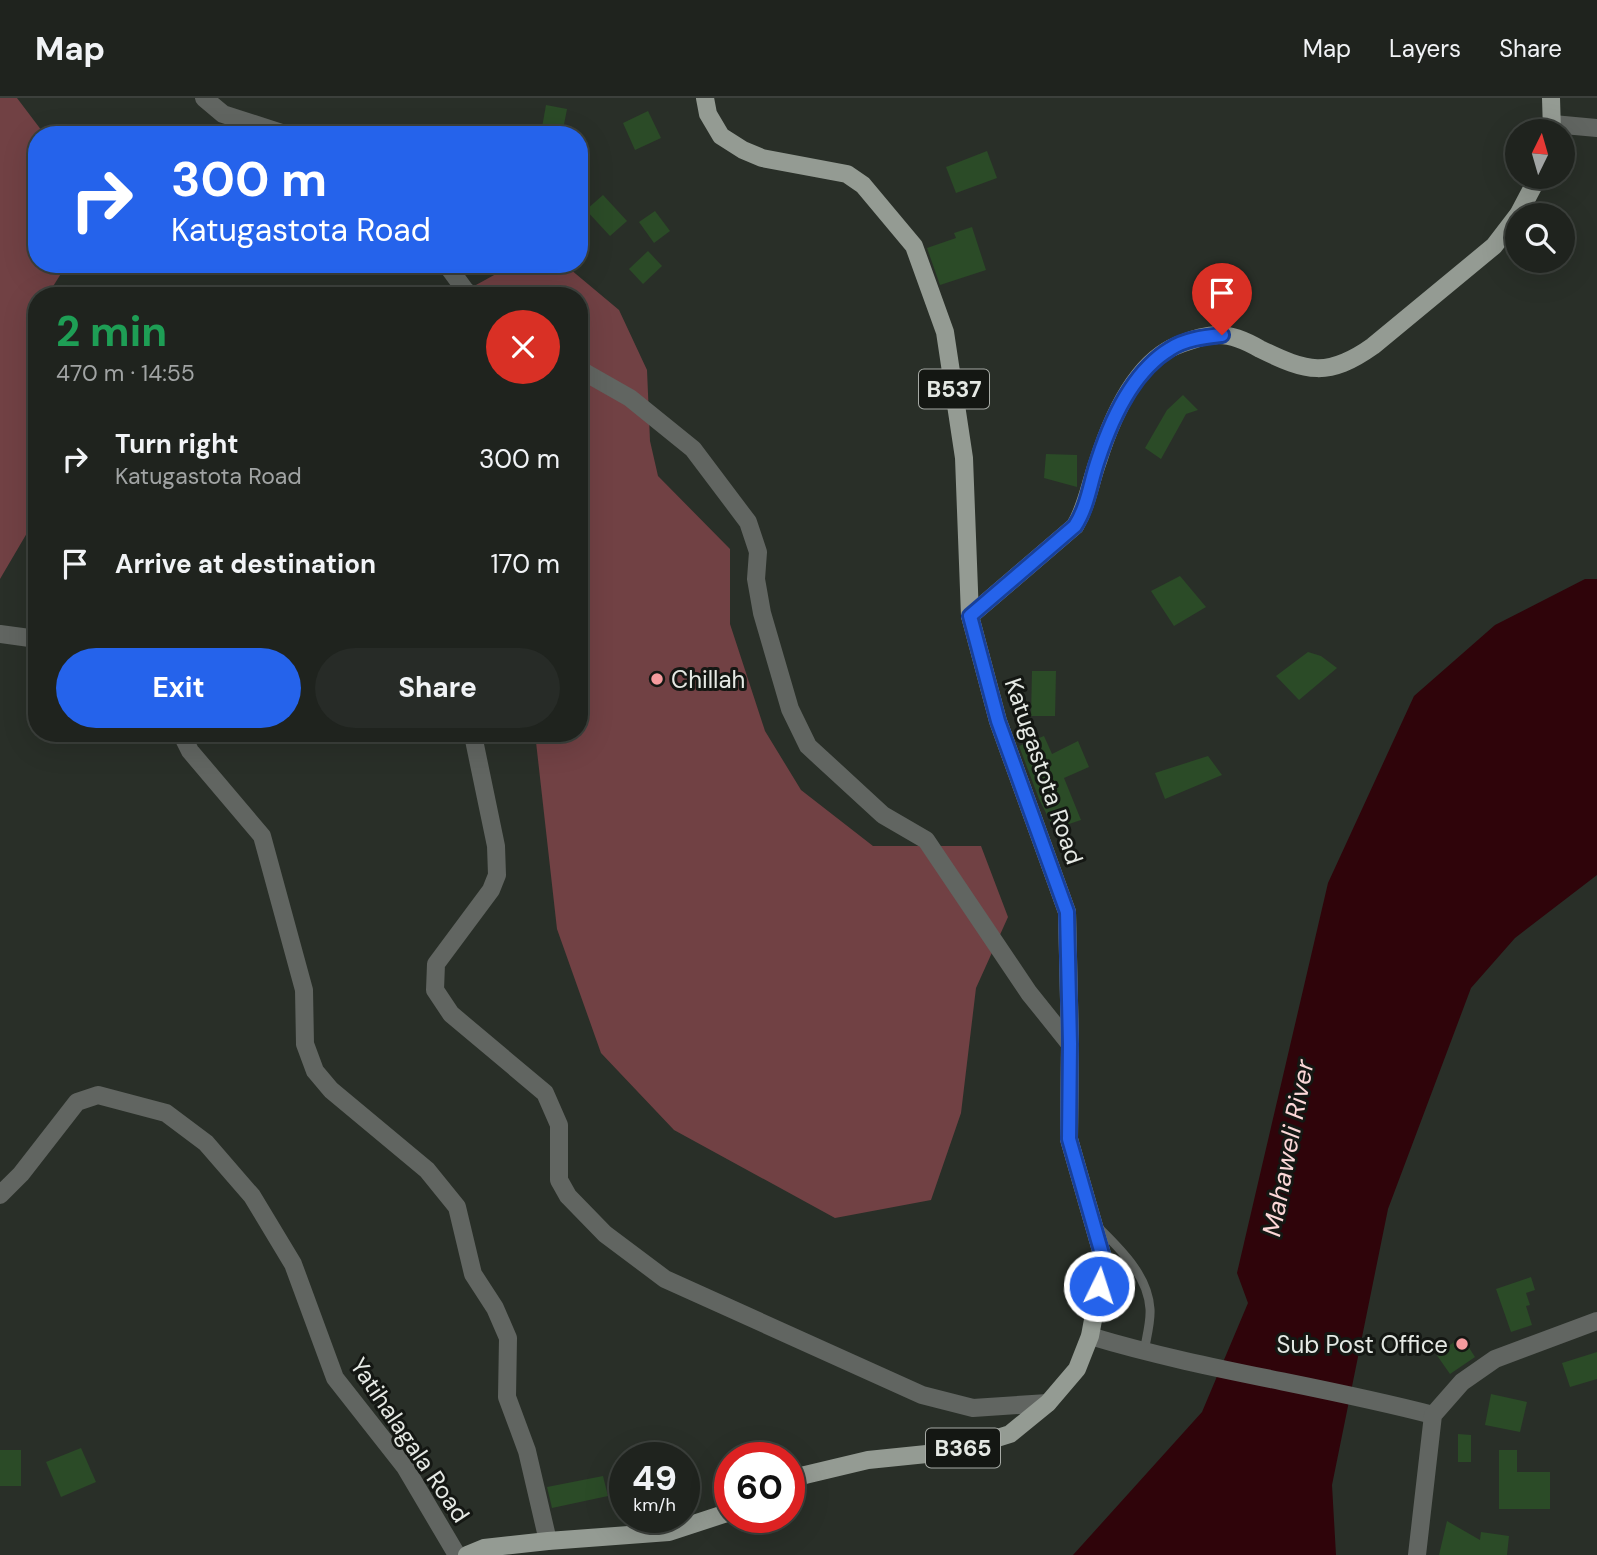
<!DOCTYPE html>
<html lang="en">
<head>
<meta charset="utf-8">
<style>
  body { margin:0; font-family:"DM Sans",sans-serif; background:#272b27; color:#f1f3f6; height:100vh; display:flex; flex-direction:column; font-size:26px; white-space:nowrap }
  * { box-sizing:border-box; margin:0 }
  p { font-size:23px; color:#a1a4a4 }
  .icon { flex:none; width:38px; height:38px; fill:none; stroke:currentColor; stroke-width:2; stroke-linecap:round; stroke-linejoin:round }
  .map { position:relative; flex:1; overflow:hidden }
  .side { position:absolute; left:28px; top:189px; width:560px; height:455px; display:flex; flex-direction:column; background:#1f231e; border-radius:28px; box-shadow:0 7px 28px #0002,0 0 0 2px #3c403c }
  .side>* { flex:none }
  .guide { position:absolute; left:28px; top:28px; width:560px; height:147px; border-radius:28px; box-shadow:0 7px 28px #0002,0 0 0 2px #3c403c; background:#2563eb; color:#fff; overflow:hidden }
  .needle { width:46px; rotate:5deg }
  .buttons { position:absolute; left:1505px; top:21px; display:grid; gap:14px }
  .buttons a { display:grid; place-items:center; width:70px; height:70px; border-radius:50%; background:#1f231e; box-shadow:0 7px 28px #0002,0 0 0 2px #3c403c; font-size:35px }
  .speed { position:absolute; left:609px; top:1344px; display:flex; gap:14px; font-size:35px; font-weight:700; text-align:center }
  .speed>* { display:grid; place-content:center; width:91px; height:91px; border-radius:50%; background:#1f231e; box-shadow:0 7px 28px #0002,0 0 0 2px #3c403c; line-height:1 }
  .speed small { font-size:18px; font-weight:400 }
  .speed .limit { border:10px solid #d22; background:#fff; color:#111 }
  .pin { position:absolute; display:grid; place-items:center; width:60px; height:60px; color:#fff; margin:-72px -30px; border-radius:50% 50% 50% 0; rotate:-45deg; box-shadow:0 0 7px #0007 }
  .pin .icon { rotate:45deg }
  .me { position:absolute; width:77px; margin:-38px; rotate:4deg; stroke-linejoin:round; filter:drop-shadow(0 0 5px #0008) }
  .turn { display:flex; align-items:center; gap:24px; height:147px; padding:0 28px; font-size:32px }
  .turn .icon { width:91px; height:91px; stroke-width:2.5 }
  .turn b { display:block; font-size:49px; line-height:60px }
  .round { display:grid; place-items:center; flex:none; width:74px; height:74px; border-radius:37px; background:#272b27 }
  .summary { display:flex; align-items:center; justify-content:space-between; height:119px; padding:0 28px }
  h1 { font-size:42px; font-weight:700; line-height:52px; color:#1e9e55 }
  .action { display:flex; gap:14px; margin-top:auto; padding:14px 28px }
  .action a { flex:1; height:80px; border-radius:42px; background:#2563eb; color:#fff; font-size:28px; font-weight:700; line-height:80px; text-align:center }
  .action a+a { background:#272b27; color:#f1f3f6 }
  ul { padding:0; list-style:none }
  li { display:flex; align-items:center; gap:21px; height:105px; padding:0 28px }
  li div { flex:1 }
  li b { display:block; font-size:26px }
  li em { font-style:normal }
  header { display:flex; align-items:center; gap:42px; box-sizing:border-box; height:98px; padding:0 35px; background:#1f231e; border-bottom:2px solid #3c403c }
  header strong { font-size:33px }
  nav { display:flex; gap:38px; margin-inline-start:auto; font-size:24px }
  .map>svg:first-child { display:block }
  .green { fill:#714144 }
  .water { fill:#2f040a }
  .building { fill:#2b4b27 }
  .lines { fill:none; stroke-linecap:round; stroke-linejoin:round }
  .service { stroke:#616561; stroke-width:9 }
  .minor { stroke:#616561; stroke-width:18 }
  .tertiary { stroke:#616561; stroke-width:18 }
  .primary { stroke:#949b93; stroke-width:18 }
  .route-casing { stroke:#184099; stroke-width:18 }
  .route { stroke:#2563eb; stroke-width:12 }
  .poi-dot { fill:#f59b9e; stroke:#141713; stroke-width:2.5 }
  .labels { text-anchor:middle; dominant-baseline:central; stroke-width:6; stroke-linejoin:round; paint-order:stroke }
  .shield { fill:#141713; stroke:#a6aaa5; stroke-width:2 }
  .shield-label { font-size:23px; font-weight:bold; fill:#e5e9e4 }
  .poi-label { font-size:24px; fill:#e5e9e4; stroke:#141713; text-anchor:start }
  .street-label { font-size:24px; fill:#e5e9e4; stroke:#141713 }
  .water-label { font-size:26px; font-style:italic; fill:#fbd7d7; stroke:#141713 }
</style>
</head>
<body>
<header>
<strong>Map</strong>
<nav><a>Map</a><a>Layers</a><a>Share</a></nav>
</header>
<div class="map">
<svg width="1597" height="1457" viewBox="0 0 1597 1457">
  <rect width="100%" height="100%" fill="#292f28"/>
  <g class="green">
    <path d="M 0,0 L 17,0 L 45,37 L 37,37 L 37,166 L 67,166 L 47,198 L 37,198 L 37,214 L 33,221 L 37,238 L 37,418 L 0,481 Z"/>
    <path d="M 514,166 L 564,166 L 619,212 L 647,272 L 650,343 L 658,378 L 730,451 L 730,526 L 765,633 L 801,692 L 873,748 L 981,748 L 1008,819 L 976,890 L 961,1015 L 931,1102 L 835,1120 L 674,1032 L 601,955 L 557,831 L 535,635 L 579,635 L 579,198 L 456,198 Z"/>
  </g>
  <path class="water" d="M 1585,481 L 1597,481 L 1597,777 L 1515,840 L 1471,890 L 1388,1111 L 1332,1387 L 1336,1457 L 1073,1457 L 1202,1314 L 1248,1205 L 1237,1175 L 1328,785 L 1414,598 L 1495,527 Z"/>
  <g class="building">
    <path d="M 546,7 L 567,11 L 562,37 L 541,35 Z"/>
    <path d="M 648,13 L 661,40 L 635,52 L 623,25 Z"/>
    <path d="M 987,53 L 997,80 L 956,95 L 946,69 Z"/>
    <path d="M 603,97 L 627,123 L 610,138 L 586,112 Z"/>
    <path d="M 655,113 L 670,133 L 654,145 L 639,124 Z"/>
    <path d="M 972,129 L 986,172 L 940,187 L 927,150 L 956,140 L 954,135 Z"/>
    <path d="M 648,153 L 662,168 L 643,186 L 629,171 Z"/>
    <path d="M 1183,297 L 1198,312 L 1186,316 L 1161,361 L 1145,350 L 1167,312 Z"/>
    <path d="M 1046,356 L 1077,357 L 1077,389 L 1044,380 Z"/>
    <path d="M 1180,478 L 1206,509 L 1174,528 L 1151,493 Z"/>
    <path d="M 1308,554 L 1321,558 L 1337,570 L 1299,602 L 1276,578 Z"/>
    <path d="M 1032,573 L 1056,573 L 1055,618 L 1031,618 Z"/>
    <path d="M 1044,638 L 1052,656 L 1078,643 L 1089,669 L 1064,680 L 1081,722 L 1054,731 L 1039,701 L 1019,648 Z"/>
    <path d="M 1208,658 L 1222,677 L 1165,701 L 1155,675 Z"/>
    <path d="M 1531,1179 L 1535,1192 L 1526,1195 L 1530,1207 L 1526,1208 L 1532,1227 L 1511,1234 L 1496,1191 Z"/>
    <path d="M 1462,1239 L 1475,1259 L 1450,1276 L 1436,1256 Z"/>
    <path d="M 1597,1254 L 1597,1281 L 1570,1289 L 1562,1265 Z"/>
    <path d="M 1491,1296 L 1527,1304 L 1520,1334 L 1485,1327 Z"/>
    <path d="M 1458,1336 L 1471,1337 L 1471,1364 L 1458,1364 Z"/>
    <path d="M 81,1350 L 96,1384 L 61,1399 L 46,1364 Z"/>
    <rect x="0" y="1352" width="21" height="36"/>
    <path d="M 1499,1352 L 1517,1352 L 1517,1374 L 1550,1374 L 1550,1411 L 1499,1411 Z"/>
    <path d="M 603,1378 L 608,1398 L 552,1410 L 547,1389 Z"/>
    <path d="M 1447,1423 L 1480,1442 L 1481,1434 L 1509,1438 L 1507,1457 L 1439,1457 Z"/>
  </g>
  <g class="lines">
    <path class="service" d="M 1098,1129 C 1120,1151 1148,1177 1150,1211 C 1151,1224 1146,1241 1144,1254"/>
    <g class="minor">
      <path d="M 1553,26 L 1597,30"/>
      <path d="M 0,536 L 37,541"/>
      <path d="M 181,635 L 190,653 L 262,738 L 304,892 L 305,946 L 315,973 L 331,992 L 427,1072 L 457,1109 L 473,1176 L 495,1210 L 508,1240 L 507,1299 L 527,1353 L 548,1443"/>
      <path d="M 470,635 L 474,642 L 496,748 L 497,777 L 491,792 L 436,866 L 435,892 L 451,916 L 545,995 L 559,1027 L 559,1082 L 568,1098 L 605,1136 L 665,1181 L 922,1297 L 973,1310 L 1048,1305"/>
    </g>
    <g class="tertiary">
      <path d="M 204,0 L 223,16 L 288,37"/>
      <path d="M 446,166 L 465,192 L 472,198"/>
      <path d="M 579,271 L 630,300 L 693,351 L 748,424 L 758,454 L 756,481 L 762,515 L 790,611 L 808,648 L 883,717 L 926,742 L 1029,895 L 1070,946"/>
      <path d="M 0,1097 L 21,1076 L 77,1004 L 98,997 L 166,1015 L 206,1045 L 252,1098 L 293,1166 L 335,1280 L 405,1369 L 457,1457"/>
      <path d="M 1090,1238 C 1202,1272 1319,1287 1433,1317"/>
      <path d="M 1417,1457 L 1433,1317 L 1462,1284 L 1495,1261 L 1597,1223"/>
    </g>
    <g class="primary">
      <path d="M 705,0 L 708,16 L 721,38 L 743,52 L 762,60 L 847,76 L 863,87 L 914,148 L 945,234 L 964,360 L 970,518 L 998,623 L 1067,814 L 1070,946 L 1069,1041 L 1104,1163 L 1090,1238 L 1077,1271 L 1048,1305 L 1010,1336 L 956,1353 L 868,1362 L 805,1377 L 789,1385"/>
      <path d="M 1551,0 L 1552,33"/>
      <path d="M 1518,117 L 1538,79"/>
      <path d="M 970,518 L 1075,428 C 1087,408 1090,385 1098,363 C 1111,322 1135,264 1178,247 C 1192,242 1204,237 1219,237 C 1233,237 1248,244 1260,251 C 1307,274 1328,280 1373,248 L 1494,148 L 1517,118"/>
      <path d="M 467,1457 L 484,1450 L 548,1443 L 669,1434 L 730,1414"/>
    </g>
  </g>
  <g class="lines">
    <g class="route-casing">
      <path id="route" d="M 1099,1188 L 1104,1163 L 1069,1041 L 1070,946 L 1067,814 L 998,623 L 970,518 L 1075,428 C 1088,408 1090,385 1098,362 C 1111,322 1132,274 1170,251 C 1185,241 1204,239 1222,237"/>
    </g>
    <use href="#route" class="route"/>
  </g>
  <g class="poi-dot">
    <circle cx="657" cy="581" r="7"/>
    <circle cx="1462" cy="1246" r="7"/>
  </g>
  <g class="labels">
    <g class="shield">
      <rect x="919" y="271.5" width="70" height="39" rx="5"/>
      <rect x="926" y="1330.5" width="74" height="39" rx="5"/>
    </g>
    <g class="shield-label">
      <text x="954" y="291">B537</text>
      <text x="963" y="1350">B365</text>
    </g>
    <g class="poi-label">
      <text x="671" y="581">Chillah</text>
      <text x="1448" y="1246" text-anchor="end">Sub Post Office</text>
    </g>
    <g class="street-label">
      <text transform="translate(1044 673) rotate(71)">Katugastota Road</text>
      <text transform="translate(410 1342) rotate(56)">Yatihalagala Road</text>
    </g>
    <g class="water-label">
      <text transform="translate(1288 1050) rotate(-79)">Mahaweli River</text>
    </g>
  </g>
</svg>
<div class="buttons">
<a><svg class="needle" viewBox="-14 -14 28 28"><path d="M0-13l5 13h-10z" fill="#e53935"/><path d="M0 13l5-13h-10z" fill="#a1a4a4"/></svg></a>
<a><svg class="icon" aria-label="search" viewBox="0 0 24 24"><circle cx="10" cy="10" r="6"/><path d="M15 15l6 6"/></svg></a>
</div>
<div class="speed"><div>49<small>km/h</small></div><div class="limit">60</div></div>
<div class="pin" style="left:1222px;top:237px;background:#d93025"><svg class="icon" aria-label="arrive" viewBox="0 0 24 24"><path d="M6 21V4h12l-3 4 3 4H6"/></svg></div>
<svg class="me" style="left:1099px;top:1188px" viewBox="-20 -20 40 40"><circle r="17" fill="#2563eb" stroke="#fff" stroke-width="3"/><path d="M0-11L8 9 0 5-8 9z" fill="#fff"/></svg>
<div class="guide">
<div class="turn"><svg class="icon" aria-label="right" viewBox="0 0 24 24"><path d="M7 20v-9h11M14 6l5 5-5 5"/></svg><div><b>300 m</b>Katugastota Road</div></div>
</div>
<section class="side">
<div class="summary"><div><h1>2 min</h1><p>470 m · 14:55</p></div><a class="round" style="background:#d93025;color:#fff"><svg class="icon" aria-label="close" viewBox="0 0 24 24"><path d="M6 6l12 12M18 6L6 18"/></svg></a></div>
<ul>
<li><svg class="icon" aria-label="right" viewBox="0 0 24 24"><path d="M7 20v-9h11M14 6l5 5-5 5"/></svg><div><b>Turn right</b><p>Katugastota Road</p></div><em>300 m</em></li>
<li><svg class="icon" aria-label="arrive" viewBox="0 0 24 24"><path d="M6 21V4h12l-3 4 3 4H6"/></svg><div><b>Arrive at destination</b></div><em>170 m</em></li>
</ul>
<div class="action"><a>Exit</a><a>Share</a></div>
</section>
</div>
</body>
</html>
